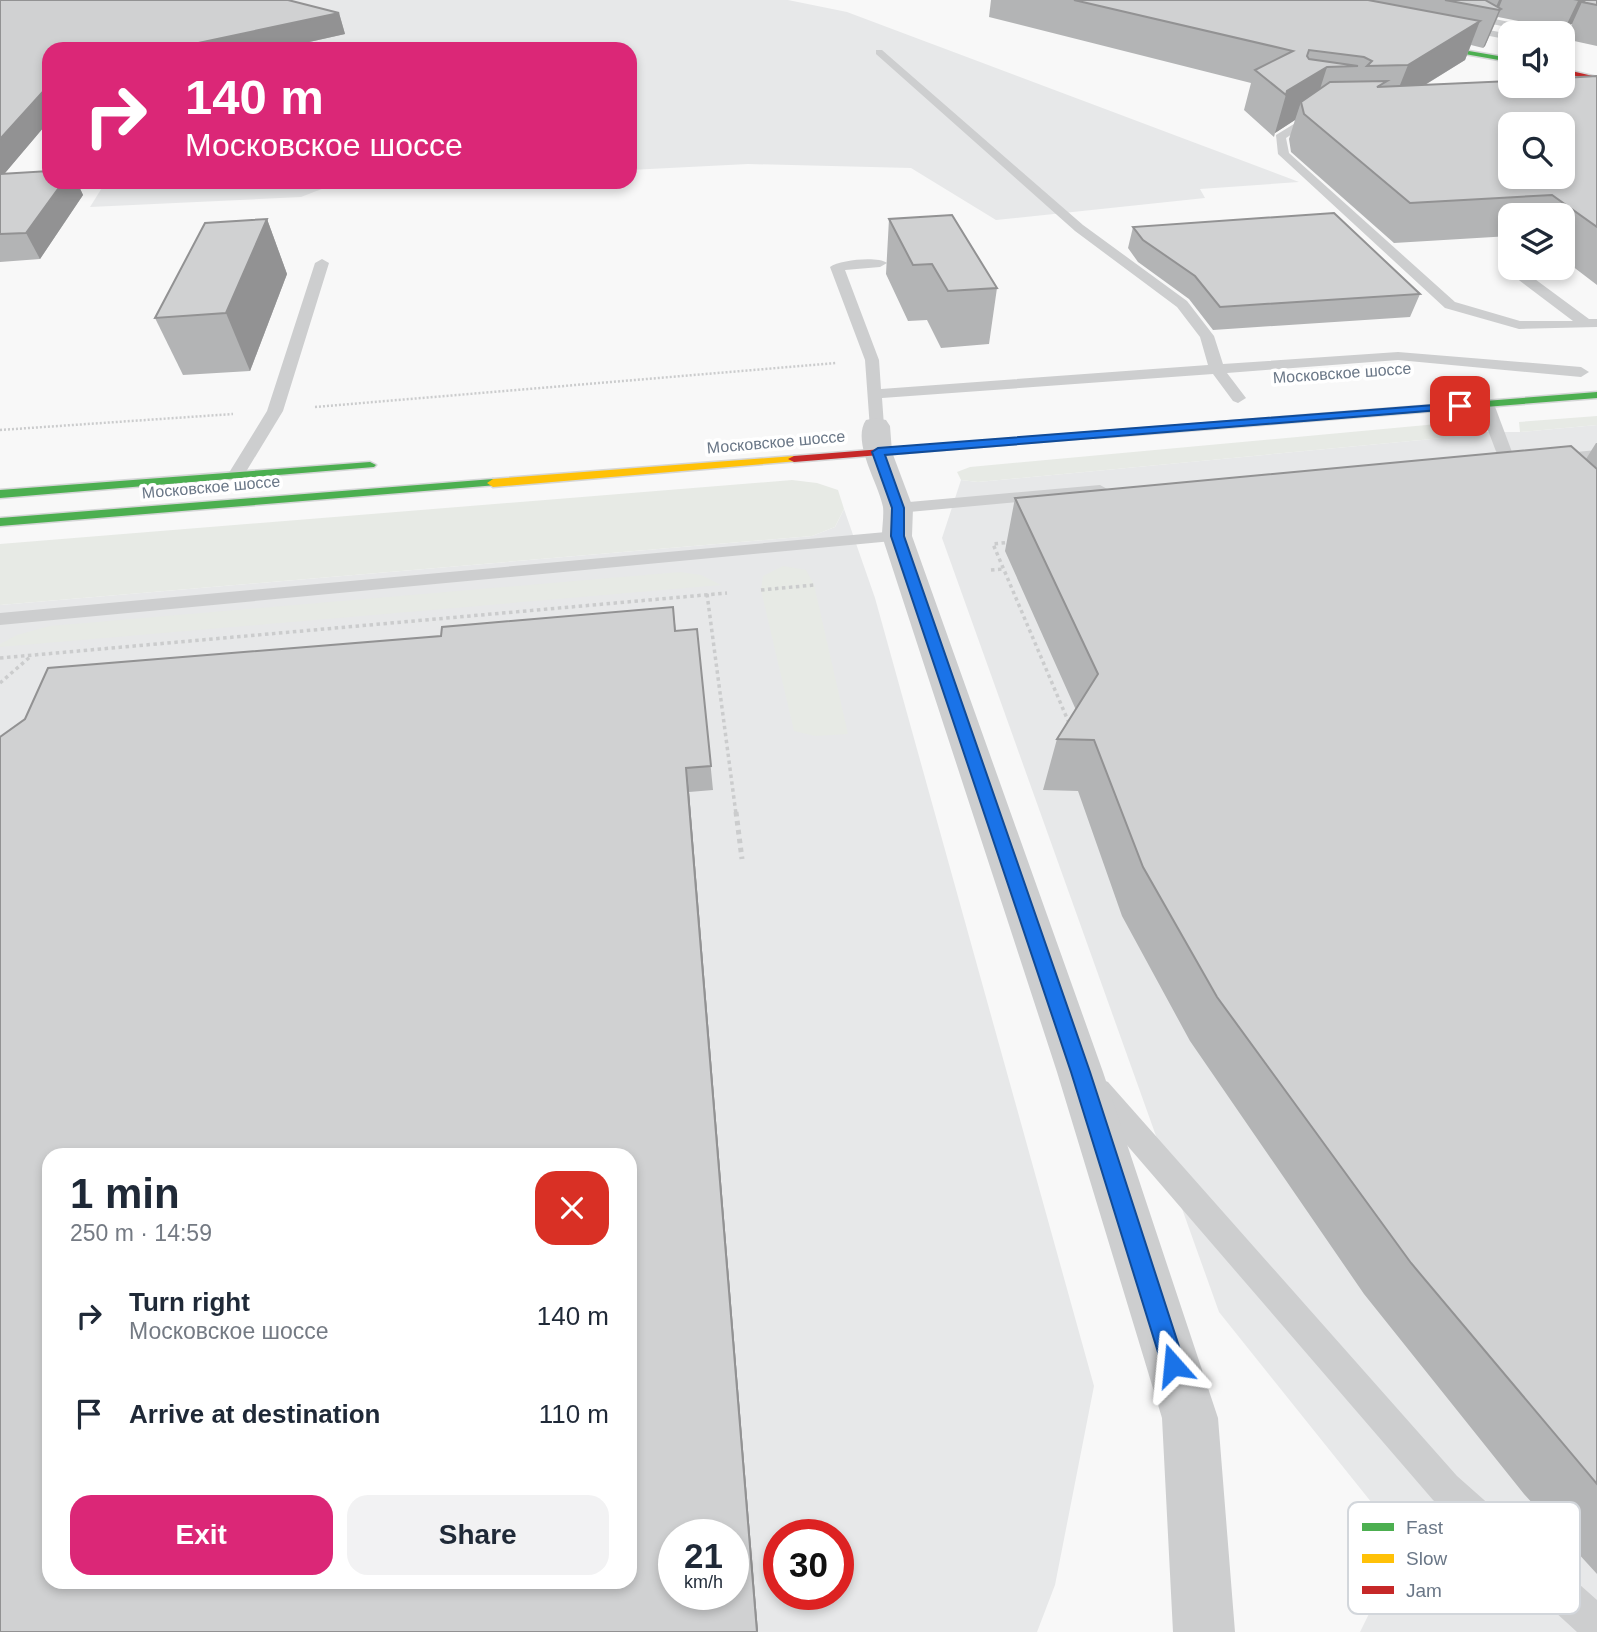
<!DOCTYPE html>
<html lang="en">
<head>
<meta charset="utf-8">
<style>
  body { margin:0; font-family:Arial,sans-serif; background:#f2f2f3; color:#1f2937; height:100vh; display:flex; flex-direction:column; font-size:26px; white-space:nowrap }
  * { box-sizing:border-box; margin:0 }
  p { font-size:23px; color:#747a83 }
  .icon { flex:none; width:38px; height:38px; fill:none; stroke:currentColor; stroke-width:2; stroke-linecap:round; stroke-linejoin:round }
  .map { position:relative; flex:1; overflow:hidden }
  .drawer { position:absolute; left:42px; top:1148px; width:595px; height:441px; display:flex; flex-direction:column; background:#fff; border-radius:21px; box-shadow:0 4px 10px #0003 }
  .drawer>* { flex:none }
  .banner { position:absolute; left:42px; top:42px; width:595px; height:147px; border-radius:21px; box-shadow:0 4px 10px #0003; background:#db2777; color:#fff; overflow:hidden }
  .fabs { position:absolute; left:1498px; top:21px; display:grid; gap:14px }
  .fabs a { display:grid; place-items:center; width:77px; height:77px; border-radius:14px; background:#fff; box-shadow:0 4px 10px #0003; font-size:35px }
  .speed { position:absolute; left:658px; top:1519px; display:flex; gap:14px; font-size:35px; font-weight:700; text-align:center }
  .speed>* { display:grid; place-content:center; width:91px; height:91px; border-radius:50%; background:#fff; box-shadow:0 4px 10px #0003; line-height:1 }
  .speed small { font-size:18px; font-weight:400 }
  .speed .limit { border:10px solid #d22; background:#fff; color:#111 }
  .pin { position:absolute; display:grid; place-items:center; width:60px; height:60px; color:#fff; margin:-30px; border-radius:14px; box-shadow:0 4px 10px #0006 }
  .me { position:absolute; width:77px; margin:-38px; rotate:342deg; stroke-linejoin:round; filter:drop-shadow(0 0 5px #0008) }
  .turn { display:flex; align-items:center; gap:24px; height:147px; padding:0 28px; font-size:32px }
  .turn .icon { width:91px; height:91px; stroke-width:2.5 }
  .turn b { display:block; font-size:49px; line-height:60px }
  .round { display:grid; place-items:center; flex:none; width:74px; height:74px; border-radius:21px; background:#f2f2f3 }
  .head { display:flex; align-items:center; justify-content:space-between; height:119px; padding:0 28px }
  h1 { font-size:42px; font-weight:600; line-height:52px }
  .action { display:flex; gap:14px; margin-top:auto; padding:14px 28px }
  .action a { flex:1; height:80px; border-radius:21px; background:#db2777; color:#fff; font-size:28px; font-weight:600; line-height:80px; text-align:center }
  .action a+a { background:#f2f2f3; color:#1f2937 }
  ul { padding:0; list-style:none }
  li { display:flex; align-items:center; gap:21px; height:98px; padding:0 28px }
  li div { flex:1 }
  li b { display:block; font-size:26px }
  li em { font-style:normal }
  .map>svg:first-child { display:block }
  .built { fill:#e7e8e9; fill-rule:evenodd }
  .green { fill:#e7eae5 }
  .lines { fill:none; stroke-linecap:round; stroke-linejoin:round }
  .fast-casing { stroke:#d5d6d7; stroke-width:3 }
  .slow-casing { stroke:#d5d6d7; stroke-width:3 }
  .jam-casing { stroke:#d5d6d7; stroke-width:3 }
  .path-far2 { stroke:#cbcccd; stroke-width:2.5; stroke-dasharray:2 2; stroke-linecap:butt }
  .path-far1 { stroke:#cbcccd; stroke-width:3.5; stroke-dasharray:3.5 3.5; stroke-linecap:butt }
  .path { stroke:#cbcccd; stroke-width:5; stroke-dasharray:4.5 4.5; stroke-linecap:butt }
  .lane { fill:#cdcecf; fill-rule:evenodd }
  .street { fill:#cdcecf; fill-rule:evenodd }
  .fast { fill:#4caf50; fill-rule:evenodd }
  .slow { fill:#ffc107; fill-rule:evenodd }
  .jam { fill:#c62828; fill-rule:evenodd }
  .wall { fill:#b3b4b5 }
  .shaded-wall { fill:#929293 }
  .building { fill:#d0d1d2; stroke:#929293; stroke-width:2; fill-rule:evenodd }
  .route { fill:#1a73e8; stroke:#114b97; stroke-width:2 }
  .labels { text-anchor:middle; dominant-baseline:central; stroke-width:7; stroke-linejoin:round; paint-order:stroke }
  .far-street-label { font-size:16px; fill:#6a7787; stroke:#fff }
  .key { fill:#fff; stroke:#d2d6db; stroke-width:2 }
  .key-label { font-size:19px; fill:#6a7787 }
</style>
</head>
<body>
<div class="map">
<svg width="1597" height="1632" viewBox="0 0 1597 1632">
  <rect width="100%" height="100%" fill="#f8f8f8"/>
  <g class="built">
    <path d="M 0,0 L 788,0 L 847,12 L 1299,182 L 1200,189 L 1205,198 L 996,220 L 911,168 L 748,164 L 630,170 L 630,49 L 49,49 Z"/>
    <path d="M 67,182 L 397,182 L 332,185 L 301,197 L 90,207 L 105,183 Z"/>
    <path d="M 1597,425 L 1597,1632 L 1360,1632 L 1404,1543 L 1219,1312 L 942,538 L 961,480 L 978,482 L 1464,436 L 1468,432 L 1520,432 Z"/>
    <path d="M 844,509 L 875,598 L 1094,1386 L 1055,1585 L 1037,1632 L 0,1632 L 0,605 L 812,536 L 835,527 ZM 49,1155 L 630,1155 L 630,1582 L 49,1582 ZM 674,1535 L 733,1535 L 733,1594 L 674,1594 ZM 779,1535 L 838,1535 L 838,1594 L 779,1594 Z"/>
  </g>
  <g class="green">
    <path d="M 1597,416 L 1597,425 L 1520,432 L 1519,422 Z"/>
    <path d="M 1448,423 L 1462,425 L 1468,432 L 1464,436 L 978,482 L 961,480 L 957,472 L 970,467 Z"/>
    <path d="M 792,480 L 817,483 L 838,490 L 844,509 L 835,527 L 812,536 L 0,605 L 0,544 Z"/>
    <path d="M 783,566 L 806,570 L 814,585 L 848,734 L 815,736 L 794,731 L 761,590 L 763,576 Z"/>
    <path d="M 680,572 L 701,575 L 721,585 L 0,647 L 0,644 L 17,635 L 50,626 Z"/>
  </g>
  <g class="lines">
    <g class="fast-casing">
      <g id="fast">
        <path d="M 1416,42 L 1510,58 L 1510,62 L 1414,45 Z"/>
        <path d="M 1597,392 L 1597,398 L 1095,438 L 1089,435 L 1095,432 Z"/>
        <path d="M 370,462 L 376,465 L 374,467 L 0,498 L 0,490 Z"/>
        <path d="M 493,479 L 497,481 L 497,485 L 0,526 L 0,518 Z"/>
      </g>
    </g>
    <g class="slow-casing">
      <path id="slow" d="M 794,456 L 798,457 L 798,461 L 493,487 L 487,483 L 493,479 Z"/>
    </g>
    <g class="jam-casing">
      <g id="jam">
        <path d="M 1563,69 L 1597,77 L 1597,81 L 1563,73 Z"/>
        <path d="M 1095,432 L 1101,435 L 1099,437 L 794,462 L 788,459 L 794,456 Z"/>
      </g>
    </g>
    <g class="path-far2">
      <path d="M 315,407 L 836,363"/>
      <path d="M 0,430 L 233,414"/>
    </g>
    <g class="path-far1">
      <path d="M 1012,542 L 993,544 L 1069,723"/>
      <path d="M 991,570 L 1003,569"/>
      <path d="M 761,590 L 814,585"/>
      <path d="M 707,594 L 736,814"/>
      <path d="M 0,658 L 727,593"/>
      <path d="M 0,683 L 31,656"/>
    </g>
    <path class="path" d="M 736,812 L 742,859"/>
    <g class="lane">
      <path d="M 1593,17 L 1597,19 L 1596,22 L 1566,36 L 1559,33 Z"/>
      <path d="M 1495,19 L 1547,30 L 1552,33 L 1535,33 L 1492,24 L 1492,20 Z"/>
      <path d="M 1462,25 L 1510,34 L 1510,40 L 1459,30 L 1459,26 Z"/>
      <path d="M 876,50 L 882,50 L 1083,225 L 1187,301 L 1214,336 L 1223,364 L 1398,352 L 1581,367 L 1589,372 L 1581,377 L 1398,360 L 1227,373 L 1246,398 L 1238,403 L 1233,401 L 1213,374 L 882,398 L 884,426 L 876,431 L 870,429 L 865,360 L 830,267 C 840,260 877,256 887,263 L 880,267 L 845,270 L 879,360 L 881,389 L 1208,365 L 1200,337 L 1177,307 L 1075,231 L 876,54 Z"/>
      <path d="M 1315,111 L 1324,113 L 1286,138 L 1289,153 L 1455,302 L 1520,321 L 1573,321 L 1507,271 L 1505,268 L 1510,264 L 1510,268 L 1520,268 L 1589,319 L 1597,319 L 1597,327 L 1519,329 L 1445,308 L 1278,154 L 1276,135 Z"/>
      <path d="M 322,259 L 329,263 L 283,411 L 241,480 L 229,480 L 227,476 L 267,411 L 315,263 Z"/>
      <path d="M 1486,399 L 1494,404 L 1512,452 L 1532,469 L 1534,473 L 1532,477 L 1520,477 L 1497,454 L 1478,404 Z"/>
      <path d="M 1597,450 L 1597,460 L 1555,464 L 1547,459 L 1555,454 Z"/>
      <path d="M 1100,485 L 1109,490 L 1106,494 L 898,513 L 889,508 L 898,503 Z"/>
      <path d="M 897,531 L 906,536 L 903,540 L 0,625 L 0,613 Z"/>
      <path d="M 1098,1078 L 1108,1082 L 1457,1476 L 1597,1600 L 1597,1632 L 1577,1632 L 1433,1500 L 1088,1100 L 1084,1091 L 1088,1082 Z"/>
    </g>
    <path class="street" d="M 876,418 L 886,420 L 890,426 L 892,452 L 913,508 L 912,536 L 1103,1072 L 1218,1418 L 1235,1632 L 1173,1632 L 1162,1418 L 1057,1072 L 882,536 C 882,527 884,516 883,507 C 879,484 851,442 866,420 Z"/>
    <use href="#fast" class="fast"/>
    <use href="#slow" class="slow"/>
    <use href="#jam" class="jam"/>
  </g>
  <g class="wall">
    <path d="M 0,0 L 339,13 L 345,34 L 278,49 L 49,49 L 49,121 L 4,174 L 49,182 L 77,182 L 83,195 L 40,259 L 0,262 Z"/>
    <path d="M 991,0 L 1597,0 L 1597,46 L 1565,39 L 1572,24 L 1566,26 L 1563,34 L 1549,33 L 1550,30 L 1548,27 L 1498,17 L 1485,46 L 1483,48 L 1471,45 L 1465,60 L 1425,85 L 1597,76 L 1597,285 L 1563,259 L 1563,215 L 1510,215 L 1510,236 L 1394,243 L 1291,152 L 1289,139 L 1295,120 L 1275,133 L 1274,137 L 1244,110 L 1251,83 L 989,17 Z"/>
    <path d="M 267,219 L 287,274 L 250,371 L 183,375 L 155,318 Z"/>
    <path d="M 889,219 L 997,288 L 989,344 L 941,348 L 927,320 L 908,321 L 886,274 Z"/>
    <path d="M 1133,227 L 1420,294 L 1410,317 L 1213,330 L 1189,299 L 1138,262 L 1128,248 Z"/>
    <path d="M 1596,443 L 1597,443 L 1597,1574 L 1524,1494 L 1364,1294 L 1190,1041 L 1122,916 L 1078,791 L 1043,790 L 1057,739 L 1076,710 L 1005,551 L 1015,498 L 1586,459 Z"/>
    <path d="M 673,607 L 676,631 L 697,629 L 713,790 L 689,792 L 758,1632 L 0,1632 L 441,636 Z"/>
  </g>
  <g class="shaded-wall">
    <path d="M 1499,0 L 1502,0 L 1498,10 L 1495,9 Z"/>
    <path d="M 1573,0 L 1586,0 L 1582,2 L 1572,24 L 1566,26 L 1578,1 Z"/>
    <path d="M 1501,9 L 1485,46 L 1483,48 L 1499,10 Z"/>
    <path d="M 339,13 L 345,34 L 278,49 L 170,49 Z"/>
    <path d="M 1480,21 L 1465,60 L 1392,105 L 1408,65 Z"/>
    <path d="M 1327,67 L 1314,108 L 1301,102 L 1295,120 L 1275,133 L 1287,91 Z"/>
    <path d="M 49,85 L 49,121 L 0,179 L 0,139 Z"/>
    <path d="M 63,182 L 77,182 L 83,195 L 40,259 L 26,233 Z"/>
    <path d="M 267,219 L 287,274 L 250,371 L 226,313 Z"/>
    <path d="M 686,768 L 689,792 L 758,1632 L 757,1632 Z"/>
  </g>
  <g class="building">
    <path d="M 0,0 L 288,0 L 339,13 L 170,49 L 92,49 L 86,44 L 82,49 L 49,49 L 49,85 L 0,139 Z"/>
    <path d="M 1074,0 L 1368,0 L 1480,21 L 1408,65 L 1367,66 L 1372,61 L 1364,57 L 1309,50 L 1307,56 L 1309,59 L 1358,66 L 1327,67 L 1287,91 L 1286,95 L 1255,70 L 1293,51 Z"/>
    <path d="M 1445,0 L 1485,0 L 1501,9 L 1499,10 Z"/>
    <path d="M 1586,0 L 1597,0 L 1597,5 L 1582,2 Z"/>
    <path d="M 1597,76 L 1597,227 L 1552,195 L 1410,203 L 1304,114 L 1301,102 L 1330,82 L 1387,81 L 1377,87 L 1510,81 L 1510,86 L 1563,86 L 1563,78 ZM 1510,124 L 1563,124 L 1563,177 L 1510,177 Z"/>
    <path d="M 49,171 L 49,182 L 63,182 L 26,233 L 0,234 L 0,174 Z"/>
    <path d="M 1334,213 L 1420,294 L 1220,307 L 1195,276 L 1143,240 L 1133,227 Z"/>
    <path d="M 952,215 L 997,288 L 948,291 L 932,264 L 913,265 L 889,219 Z"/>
    <path d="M 267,219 L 226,313 L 155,318 L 205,223 Z"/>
    <path d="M 1571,446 L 1597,469 L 1597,1484 L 1411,1263 L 1217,997 L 1143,867 L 1094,740 L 1057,739 L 1098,674 L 1015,498 Z"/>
    <path d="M 673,607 L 675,631 L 697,629 L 711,766 L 686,768 L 757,1632 L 0,1632 L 0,737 L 25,719 L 48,668 L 441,636 L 442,627 ZM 49,1155 L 630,1155 L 630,1582 L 49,1582 ZM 674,1535 L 733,1535 L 733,1594 L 674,1594 Z"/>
  </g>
  <path class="route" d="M 1460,403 L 1465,406 L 1464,408 L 885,455 L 904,508 L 904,536 L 1090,1072 L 1185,1365 L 1181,1373 L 1173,1376 L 1165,1373 L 1162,1365 L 1071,1072 L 891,536 L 892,508 L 872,452 L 878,448 Z"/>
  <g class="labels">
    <g class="far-street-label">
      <text transform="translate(1342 373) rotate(-4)">Московское шоссе</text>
      <text transform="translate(776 442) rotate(-5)">Московское шоссе</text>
      <text transform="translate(211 487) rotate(-5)">Московское шоссе</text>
    </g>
  </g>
  <rect x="1348" y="1502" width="232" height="112" rx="10" class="key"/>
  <rect x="1362" y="1523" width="32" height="8" fill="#4caf50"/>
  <rect x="1362" y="1554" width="32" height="9" fill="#ffc107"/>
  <rect x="1362" y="1586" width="32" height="8" fill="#c62828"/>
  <g class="key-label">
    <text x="1406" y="1534">Fast</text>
    <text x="1406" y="1565">Slow</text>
    <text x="1406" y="1597">Jam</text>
  </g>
</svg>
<div class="fabs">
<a><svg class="icon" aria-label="sound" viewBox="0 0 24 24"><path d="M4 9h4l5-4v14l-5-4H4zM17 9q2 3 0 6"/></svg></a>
<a><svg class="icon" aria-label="search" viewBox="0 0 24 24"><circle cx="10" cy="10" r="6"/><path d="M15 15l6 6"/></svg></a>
<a><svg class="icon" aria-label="layers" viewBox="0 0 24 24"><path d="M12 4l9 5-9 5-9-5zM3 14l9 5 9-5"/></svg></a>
</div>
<div class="speed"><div>21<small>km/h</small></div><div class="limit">30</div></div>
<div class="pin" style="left:1460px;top:406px;background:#d93025"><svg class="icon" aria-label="arrive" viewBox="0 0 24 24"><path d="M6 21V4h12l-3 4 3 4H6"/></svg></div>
<svg class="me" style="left:1173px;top:1365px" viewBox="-20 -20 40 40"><path d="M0-17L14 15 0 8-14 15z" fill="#1a73e8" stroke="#fff" stroke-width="4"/></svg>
<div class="banner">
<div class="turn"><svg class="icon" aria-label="right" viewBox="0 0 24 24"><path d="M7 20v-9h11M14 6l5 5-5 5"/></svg><div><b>140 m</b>Московское шоссе</div></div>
</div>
<section class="drawer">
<div class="head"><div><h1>1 min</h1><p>250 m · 14:59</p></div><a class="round" style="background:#d93025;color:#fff"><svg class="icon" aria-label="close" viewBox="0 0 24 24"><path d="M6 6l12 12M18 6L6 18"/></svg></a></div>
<ul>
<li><svg class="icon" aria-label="right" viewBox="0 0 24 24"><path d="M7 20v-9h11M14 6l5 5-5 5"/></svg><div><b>Turn right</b><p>Московское шоссе</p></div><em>140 m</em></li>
<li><svg class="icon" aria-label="arrive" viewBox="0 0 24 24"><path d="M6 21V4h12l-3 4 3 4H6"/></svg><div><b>Arrive at destination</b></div><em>110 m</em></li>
</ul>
<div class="action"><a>Exit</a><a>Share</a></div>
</section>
</div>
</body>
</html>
